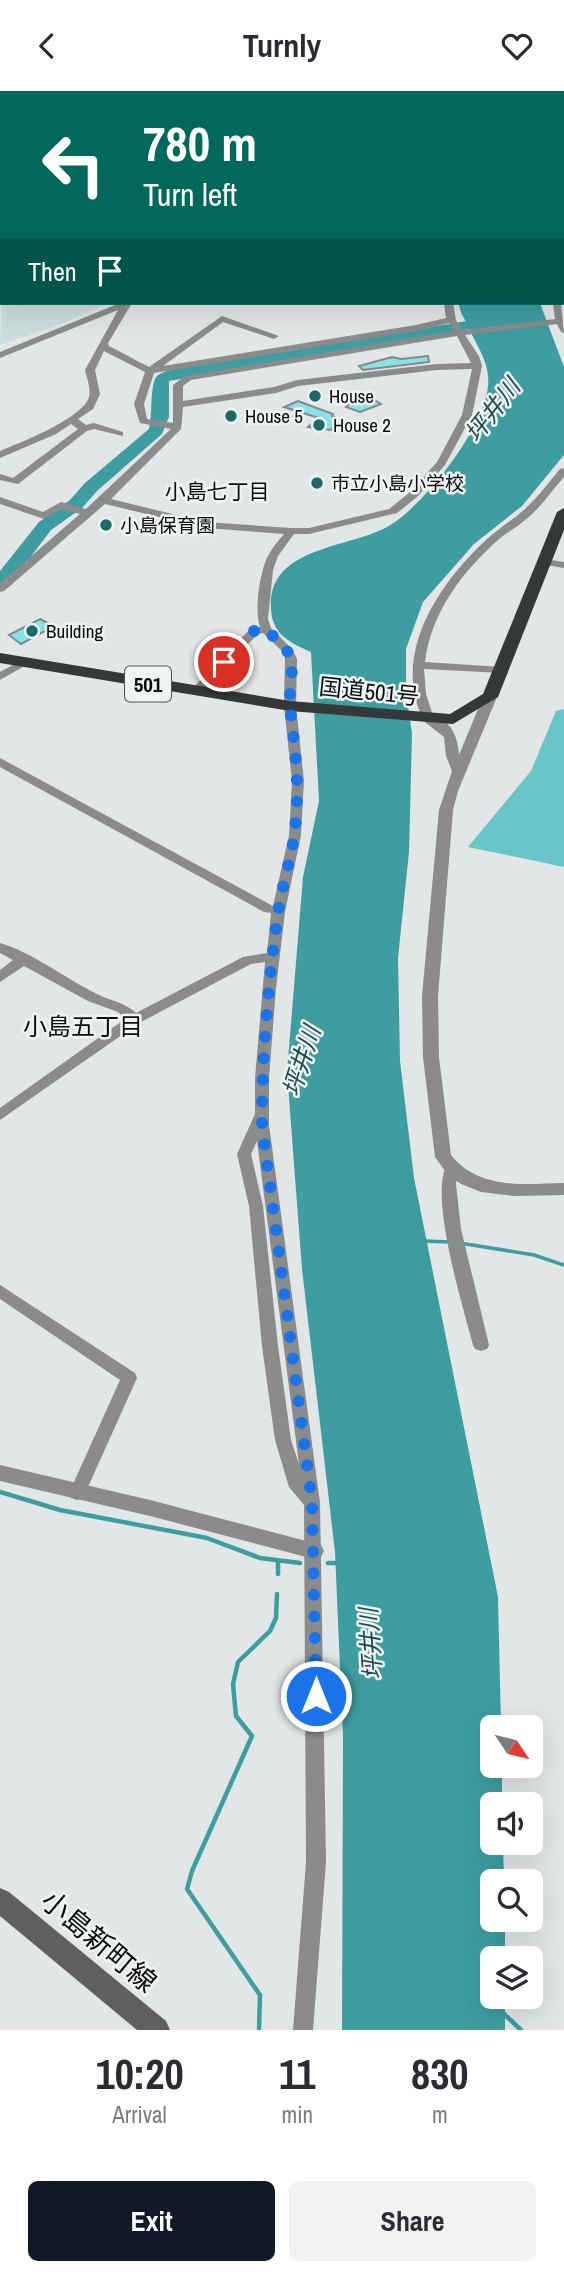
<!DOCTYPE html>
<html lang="en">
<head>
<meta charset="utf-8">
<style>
  body { margin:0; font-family:"Archivo Narrow","Noto Sans JP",sans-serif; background:#f2f2f3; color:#2b2b33; height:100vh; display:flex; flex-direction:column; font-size:26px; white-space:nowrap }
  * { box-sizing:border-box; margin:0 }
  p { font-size:23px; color:#7c7c81 }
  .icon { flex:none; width:38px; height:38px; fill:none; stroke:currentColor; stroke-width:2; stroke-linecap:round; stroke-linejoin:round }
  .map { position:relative; height:1939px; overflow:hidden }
  .panel { display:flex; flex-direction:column; background:#fff; flex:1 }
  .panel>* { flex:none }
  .hud { position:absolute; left:0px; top:0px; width:565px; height:214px; box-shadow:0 7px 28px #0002; background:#00695c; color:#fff; overflow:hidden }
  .needle { width:46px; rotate:125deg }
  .controls { position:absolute; left:480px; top:1624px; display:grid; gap:14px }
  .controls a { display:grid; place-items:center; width:63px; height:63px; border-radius:10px; background:#fff; box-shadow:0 7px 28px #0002; font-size:35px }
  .pin { position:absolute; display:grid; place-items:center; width:60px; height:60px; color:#fff; margin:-30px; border:4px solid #fff; border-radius:50%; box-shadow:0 2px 7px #0007 }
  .me { position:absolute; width:77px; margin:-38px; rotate:0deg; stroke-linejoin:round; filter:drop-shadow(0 0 5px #0008) }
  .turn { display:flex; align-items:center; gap:24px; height:147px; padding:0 28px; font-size:32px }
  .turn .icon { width:91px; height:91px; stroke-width:2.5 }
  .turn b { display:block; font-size:49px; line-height:60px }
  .then { display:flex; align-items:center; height:66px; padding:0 28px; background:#0003; gap:14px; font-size:26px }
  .eta { display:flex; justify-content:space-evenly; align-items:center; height:119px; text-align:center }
  .eta b { font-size:42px; font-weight:800; line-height:49px }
  .button { display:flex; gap:14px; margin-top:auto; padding:14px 28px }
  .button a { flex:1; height:80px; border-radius:10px; background:#111827; color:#fff; font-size:28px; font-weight:800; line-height:80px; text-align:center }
  .button a+a { background:#f2f2f3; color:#2b2b33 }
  header { display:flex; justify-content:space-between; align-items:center; height:91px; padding:0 28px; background:#fff; font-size:32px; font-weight:800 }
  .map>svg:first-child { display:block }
  .built { fill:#cedcdc }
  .forest { fill:#68c5c9 }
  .water { fill:#3d9da1 }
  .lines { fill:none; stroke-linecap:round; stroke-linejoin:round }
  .stream-far1 { stroke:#3d9da1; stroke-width:3.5 }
  .stream { stroke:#3d9da1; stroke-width:4.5 }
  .river { fill:#3d9da1; fill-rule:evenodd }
  .building { fill:#86e3e7; stroke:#858889; stroke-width:2 }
  .minor { fill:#8a8b8b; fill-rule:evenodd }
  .tertiary { fill:#8a8b8b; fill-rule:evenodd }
  .secondary { fill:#5f6161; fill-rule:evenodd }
  .trunk { fill:#343838; fill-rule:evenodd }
  .route { stroke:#1a73e8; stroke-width:12; stroke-dasharray:0 21.6 }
  .poi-dot { fill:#1d6a6d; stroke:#eff3f4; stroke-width:2.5 }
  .labels { text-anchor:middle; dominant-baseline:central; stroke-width:5; stroke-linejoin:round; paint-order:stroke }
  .far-poi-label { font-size:19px; fill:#0b0c0c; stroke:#eff3f4; text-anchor:start }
  .far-neighbourhood-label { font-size:21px; fill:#0b0c0c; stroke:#eff3f4 }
  .shield { fill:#eff3f4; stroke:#4f5152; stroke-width:2 }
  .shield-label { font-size:21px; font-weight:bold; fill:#0b0c0c }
  .street-label { font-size:23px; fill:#0b0c0c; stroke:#eff3f4 }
  .water-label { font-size:24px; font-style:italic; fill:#204b4d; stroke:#eff3f4 }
  .neighbourhood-label { font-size:24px; fill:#0b0c0c; stroke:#eff3f4 }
  .near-street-label { font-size:28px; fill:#0b0c0c; stroke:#eff3f4 }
</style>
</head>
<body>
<header><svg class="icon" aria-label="back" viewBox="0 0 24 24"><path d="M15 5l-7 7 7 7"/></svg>Turnly<svg class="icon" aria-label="heart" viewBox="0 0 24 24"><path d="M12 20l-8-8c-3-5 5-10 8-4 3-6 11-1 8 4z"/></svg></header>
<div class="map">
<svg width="564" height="1939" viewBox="0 0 564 1939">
  <rect width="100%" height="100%" fill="#e2e6e6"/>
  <path class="built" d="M 2,210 L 2,212 L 107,212 L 62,233 L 0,254 Z"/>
  <path class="forest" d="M 564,618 L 564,776 L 468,756 L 531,680 L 556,620 Z"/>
  <path class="water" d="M 459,212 L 542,212 L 541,215 L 564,276 L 564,364 L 522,415 L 474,453 L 423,511 L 406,558 L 406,603 L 412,642 L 409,761 L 398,867 L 400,970 L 414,1087 L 498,1506 L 501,1636 L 492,1636 L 492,1675 L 502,1675 L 502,1713 L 492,1713 L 492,1752 L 503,1752 L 504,1790 L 492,1790 L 492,1829 L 505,1829 L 505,1867 L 492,1867 L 492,1906 L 505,1906 L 505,1939 L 342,1939 L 343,1646 L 335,1461 L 302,1178 L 287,981 L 303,786 L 319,710 L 311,561 C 290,552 272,543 271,518 C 267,456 346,458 387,436 C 419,419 467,356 481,321 C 498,279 482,267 466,231 C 463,225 459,219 459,212 Z"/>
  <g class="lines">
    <g class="stream-far1">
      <path d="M 425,1150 L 449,1151"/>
      <path d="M 460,1152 L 534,1164 L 564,1174"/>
    </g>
    <g class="stream">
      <path d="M 0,1401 L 60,1419 L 207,1447 L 260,1467 L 300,1472"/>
      <path d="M 278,1471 L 278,1483"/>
      <path d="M 328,1472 L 340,1472"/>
      <path d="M 502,1921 L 521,1939"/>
      <path d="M 259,1939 L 260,1904 L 187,1798 L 192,1780 L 252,1645 L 236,1625 L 233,1593 L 238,1571 L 270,1540 L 276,1527 L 277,1503"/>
    </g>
    <path class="river" d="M 496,223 L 503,227 L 501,230 L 475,237 L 169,290 L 169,326 L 162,343 L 97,400 L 82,417 L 51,439 L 17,484 L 0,493 L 0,480 L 39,431 L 70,409 L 85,392 L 149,338 C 153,325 149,291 158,284 C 167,278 185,277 196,274 L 473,229 Z"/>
  </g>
  <g class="building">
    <path d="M 428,265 L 429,271 L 363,279 L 359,275 L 392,266 L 401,268 Z"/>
    <path d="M 363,302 L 381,313 L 360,321 L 346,316 Z"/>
    <path d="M 298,310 L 333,323 L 332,325 L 336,327 L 331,339 L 308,336 L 319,327 L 284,316 Z"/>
    <path d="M 40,528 L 54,535 L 21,553 L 9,544 Z"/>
  </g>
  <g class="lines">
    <g class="minor">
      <path d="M 7,0 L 19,0 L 21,2 L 9,2 Z"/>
      <path d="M 0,52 L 2,52 L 0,57 Z"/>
      <path d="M 120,212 L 132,212 L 108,252 L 109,255 L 149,276 L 222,225 L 279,245 L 274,248 L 223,231 L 163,275 L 416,234 L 446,227 L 444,212 L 453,212 L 456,229 L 462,239 L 555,228 L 553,212 L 561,212 L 564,242 L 561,241 L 557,233 L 465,244 L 479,265 L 482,275 L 472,324 L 445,374 L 417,406 L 397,422 L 309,443 L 294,443 L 278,465 L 273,479 L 268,528 L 271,537 L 293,559 L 297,568 L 296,615 L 304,690 L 301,744 L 285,821 L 276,897 L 269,987 L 269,1034 L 320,1412 L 326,1771 L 313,1939 L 293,1939 L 306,1771 L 304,1414 L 289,1396 L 275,1349 L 262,1255 L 249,1115 L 237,1063 L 255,1023 L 255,987 L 265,871 L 251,873 L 139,932 L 0,1029 L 0,1017 L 125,928 L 118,921 L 88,910 L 24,875 L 0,891 L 0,879 L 13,869 L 0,862 L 0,852 C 32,861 66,888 97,903 C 111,910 124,911 136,922 L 243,866 L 267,862 L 271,822 L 264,821 L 0,676 L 0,667 L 273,815 L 289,744 L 292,690 L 284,615 L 285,568 L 284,562 L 263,542 L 258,543 L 199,603 L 191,603 L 189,601 L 250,538 L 260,536 C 254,522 260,479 268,465 C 272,457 278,450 284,443 L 205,437 L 105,413 L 4,500 L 0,501 L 0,492 L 80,423 L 62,418 L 44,428 L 0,413 L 0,406 L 43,421 L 61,411 L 86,418 L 171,338 L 140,332 L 134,313 L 145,281 L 104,260 L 95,279 L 100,303 L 93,318 L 78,328 L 86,334 L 94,332 L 123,341 L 123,345 L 94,338 L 87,340 L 18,393 L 0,389 L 0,383 L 13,387 L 78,338 L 71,333 L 56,343 L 0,367 L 0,360 C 20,352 83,327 89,306 C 91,298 87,287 85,279 L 118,219 L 0,267 L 0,261 ZM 449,232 L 454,240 L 185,285 L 173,294 L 173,332 L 147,328 L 144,313 L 154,282 L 416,240 ZM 457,245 L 471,272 L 437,273 L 297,289 L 274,296 L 183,310 L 183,295 L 191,289 ZM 472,278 L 462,324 L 437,371 L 409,402 L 389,418 L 309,437 L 291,437 L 205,431 L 111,408 L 181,338 L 183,316 L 276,302 L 298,295 L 437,279 ZM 257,1050 L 299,1373 L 291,1349 L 278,1255 L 263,1115 L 251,1063 Z"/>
      <path d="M 564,377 L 564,386 C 553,398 544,412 532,423 C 522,433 509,440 498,449 C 462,481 431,522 425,571 L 502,576 L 508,579 L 502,582 L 424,578 L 426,603 L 434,628 L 428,632 L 424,630 C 390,564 439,492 487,448 C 499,437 513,429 525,418 C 538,406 549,391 560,378 Z"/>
      <path d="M 544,468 L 564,471 L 564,477 L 540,473 L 539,471 Z"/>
      <path d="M 24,568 L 28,569 L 28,573 L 0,589 L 0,581 Z"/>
      <path d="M 451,1074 L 456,1075 L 458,1079 L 456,1093 L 461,1138 L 489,1254 L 487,1258 L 481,1260 L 475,1258 L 473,1254 C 463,1215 430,1110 446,1075 Z"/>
      <path d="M 0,1194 L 135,1282 L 137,1287 L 83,1407 L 77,1409 L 71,1407 L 69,1402 L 120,1289 L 0,1208 Z"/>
    </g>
    <g class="tertiary">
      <path d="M 512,0 L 522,0 L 511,2 Z"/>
      <path d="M 122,212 L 134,212 L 129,215 Z"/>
      <path d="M 490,602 L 497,606 L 458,700 L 453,719 L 438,905 L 439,966 L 451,1064 C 479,1099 523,1093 564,1092 L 564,1104 L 514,1105 L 481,1101 L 461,1093 L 448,1084 L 435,1066 L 423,966 L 422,905 L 439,719 L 452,680 L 446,665 L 444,646 L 421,628 L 423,625 C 448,622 458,643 459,664 L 483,606 Z"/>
      <path d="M 0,1374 L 150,1409 L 314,1452 L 321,1454 L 324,1460 L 321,1466 L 314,1468 L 150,1425 L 0,1390 Z"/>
    </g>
    <g class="secondary">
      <path d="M 161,0 L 173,0 L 159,2 Z"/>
      <path d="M 0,86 L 2,86 L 0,93 Z"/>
      <path d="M 0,1797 L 9,1801 L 166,1930 L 170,1939 L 137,1939 L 0,1825 Z"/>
    </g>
    <path class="trunk" d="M 564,417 L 564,439 L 498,606 L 453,633 L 290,620 L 0,572 L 0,562 L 290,610 L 450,623 L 483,603 L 557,421 Z"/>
  </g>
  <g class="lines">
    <path class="route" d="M 224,571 L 254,540 L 266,538 C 273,546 287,556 290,566 C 295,583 288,601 290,618 C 296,661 300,702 294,745 C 291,771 281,796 278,823 C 268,892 262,964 262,1034 L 312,1412 L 316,1605"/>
  </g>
  <g class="poi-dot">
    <circle cx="315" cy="305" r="7"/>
    <circle cx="231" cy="325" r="7"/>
    <circle cx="319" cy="334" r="7"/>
    <circle cx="317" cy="392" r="7"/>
    <circle cx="106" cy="434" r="7"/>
    <circle cx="32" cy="540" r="7"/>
  </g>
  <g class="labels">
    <g class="far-poi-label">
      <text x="329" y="305">House</text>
      <text x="245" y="325">House 5</text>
      <text x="333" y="334">House 2</text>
      <text x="331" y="392">市立小島小学校</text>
      <text x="120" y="434">小島保育園</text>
      <text x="46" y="540">Building</text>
    </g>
    <g class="far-neighbourhood-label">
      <text x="217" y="400">小島七丁目</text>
    </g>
    <rect class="shield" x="125" y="575.5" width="46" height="35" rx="5"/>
    <g class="shield-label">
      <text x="148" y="593">501</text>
    </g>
    <g class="street-label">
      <text transform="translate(369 600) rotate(6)">国道501号</text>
    </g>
    <g class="water-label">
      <text transform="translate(492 319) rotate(-52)">坪井川</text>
      <text transform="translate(301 970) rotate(-72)">坪井川</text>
      <text transform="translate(370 1553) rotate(-94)">坪井川</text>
    </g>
    <g class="neighbourhood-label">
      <text x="83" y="935">小島五丁目</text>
    </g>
    <g class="near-street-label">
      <text transform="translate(99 1850) rotate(40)">小島新町線</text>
    </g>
  </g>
</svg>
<div class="controls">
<a><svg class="needle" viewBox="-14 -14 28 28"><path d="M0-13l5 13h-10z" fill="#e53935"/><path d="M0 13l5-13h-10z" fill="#7c7c81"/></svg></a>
<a><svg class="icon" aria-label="sound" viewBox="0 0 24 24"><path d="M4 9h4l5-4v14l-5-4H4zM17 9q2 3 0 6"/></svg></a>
<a><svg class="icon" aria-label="search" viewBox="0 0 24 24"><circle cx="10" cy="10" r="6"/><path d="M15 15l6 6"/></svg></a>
<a><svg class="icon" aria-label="layers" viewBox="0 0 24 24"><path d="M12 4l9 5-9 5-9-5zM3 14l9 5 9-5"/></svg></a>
</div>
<div class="pin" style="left:224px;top:571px;background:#d93025"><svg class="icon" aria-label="arrive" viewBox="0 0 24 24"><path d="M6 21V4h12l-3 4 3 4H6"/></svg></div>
<svg class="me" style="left:316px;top:1605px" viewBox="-20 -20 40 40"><circle r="17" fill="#1a73e8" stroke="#fff" stroke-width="3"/><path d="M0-11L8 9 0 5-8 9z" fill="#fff"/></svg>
<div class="hud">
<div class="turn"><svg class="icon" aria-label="left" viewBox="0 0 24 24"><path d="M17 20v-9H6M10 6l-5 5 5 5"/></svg><div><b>780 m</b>Turn left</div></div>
<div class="then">Then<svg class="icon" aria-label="arrive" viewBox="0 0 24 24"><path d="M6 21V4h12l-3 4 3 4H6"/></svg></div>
</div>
</div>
<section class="panel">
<div class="eta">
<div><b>10:20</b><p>Arrival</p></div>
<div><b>11</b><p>min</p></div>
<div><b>830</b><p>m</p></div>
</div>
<div class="button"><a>Exit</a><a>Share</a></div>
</section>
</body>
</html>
